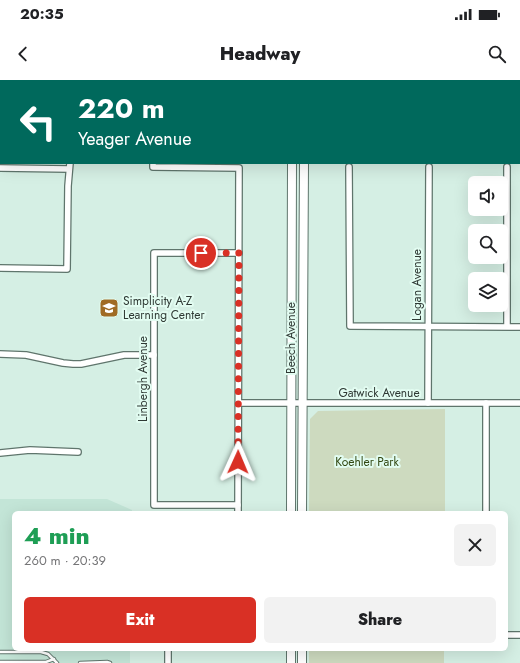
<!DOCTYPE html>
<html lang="en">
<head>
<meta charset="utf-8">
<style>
  body { margin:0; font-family:Jost,sans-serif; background:#f2f2f2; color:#202124; height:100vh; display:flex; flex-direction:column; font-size:15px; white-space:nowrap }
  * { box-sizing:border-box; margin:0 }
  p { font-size:13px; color:#757577 }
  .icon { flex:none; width:22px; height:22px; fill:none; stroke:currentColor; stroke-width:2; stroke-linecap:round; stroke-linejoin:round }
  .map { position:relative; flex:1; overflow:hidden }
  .details { position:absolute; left:12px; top:431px; width:496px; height:140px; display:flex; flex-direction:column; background:#fff; border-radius:6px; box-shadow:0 4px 16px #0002 }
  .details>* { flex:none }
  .hud { position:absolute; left:0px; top:0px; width:520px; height:84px; box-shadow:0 4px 16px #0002; background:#00695c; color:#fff; overflow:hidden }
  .controls { position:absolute; left:468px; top:96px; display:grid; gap:8px }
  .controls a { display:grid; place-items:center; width:40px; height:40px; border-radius:6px; background:#fff; box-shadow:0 4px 16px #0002; font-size:20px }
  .pin { position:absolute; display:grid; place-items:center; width:34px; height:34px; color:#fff; margin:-17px; border:2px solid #fff; border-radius:50%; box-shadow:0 1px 4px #0007 }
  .me { position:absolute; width:44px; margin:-22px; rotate:1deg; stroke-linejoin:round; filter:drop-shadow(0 0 3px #0008) }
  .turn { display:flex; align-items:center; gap:14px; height:84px; padding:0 12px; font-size:18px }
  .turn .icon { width:52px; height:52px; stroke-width:2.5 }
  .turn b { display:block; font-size:28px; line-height:34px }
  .round { display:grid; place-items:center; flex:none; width:42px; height:42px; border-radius:6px; background:#f2f2f2 }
  .overview { display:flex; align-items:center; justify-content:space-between; height:68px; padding:0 12px }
  h1 { font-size:24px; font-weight:800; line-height:30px; color:#1e9e55 }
  .button { display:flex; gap:8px; margin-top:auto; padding:8px 12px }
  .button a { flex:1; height:46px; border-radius:6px; background:#d93025; color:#fff; font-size:16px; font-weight:800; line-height:46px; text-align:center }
  .button a+a { background:#f2f2f2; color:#202124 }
  .status { display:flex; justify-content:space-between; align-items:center; height:28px; padding:0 20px; background:#fff; direction:ltr }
  .status svg { height:11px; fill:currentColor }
  header { display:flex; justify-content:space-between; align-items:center; height:52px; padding:0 12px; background:#fff; font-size:18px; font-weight:800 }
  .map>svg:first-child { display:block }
  .built { fill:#c3e5d7 }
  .green { fill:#cddabf }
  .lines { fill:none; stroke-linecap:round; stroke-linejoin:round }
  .lane-casing { stroke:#5f756c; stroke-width:4.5 }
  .street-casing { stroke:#5f756c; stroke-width:8 }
  .secondary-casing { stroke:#5f756c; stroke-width:10 }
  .lane { stroke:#fff; stroke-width:2.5 }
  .street { stroke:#fff; stroke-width:5.5 }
  .secondary { stroke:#fff; stroke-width:8 }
  .route { stroke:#d93025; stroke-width:7; stroke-dasharray:0 12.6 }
  .labels { text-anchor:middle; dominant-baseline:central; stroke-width:4; stroke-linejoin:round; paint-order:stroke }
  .street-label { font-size:12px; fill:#2f3934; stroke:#e2fcf1 }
  .poi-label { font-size:12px; fill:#2f3934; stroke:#e2fcf1; text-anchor:start }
  .park-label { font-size:12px; fill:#324812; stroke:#e2fcf1 }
</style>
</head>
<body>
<div class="status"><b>20:35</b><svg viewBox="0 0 49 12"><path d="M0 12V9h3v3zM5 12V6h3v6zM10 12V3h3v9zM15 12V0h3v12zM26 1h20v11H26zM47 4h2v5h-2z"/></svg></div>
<header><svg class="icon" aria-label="back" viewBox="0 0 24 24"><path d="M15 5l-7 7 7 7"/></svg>Headway<svg class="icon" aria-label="search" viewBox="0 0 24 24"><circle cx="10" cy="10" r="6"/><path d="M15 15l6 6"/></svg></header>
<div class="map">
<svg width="520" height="583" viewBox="0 0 520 583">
  <rect width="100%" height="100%" fill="#d5efe4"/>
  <path class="built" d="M 0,419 L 107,419 L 132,430 L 132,433 L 14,433 L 14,569 L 130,569 L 130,583 L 0,583 Z"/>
  <g class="green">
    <path d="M 445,329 L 445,433 L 309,433 L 310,339 L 318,331 Z"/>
    <rect x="309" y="569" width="135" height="14"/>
  </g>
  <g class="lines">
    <g class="lane-casing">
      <g id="lane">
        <path d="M 183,0 L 183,1"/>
        <path d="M 219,0 L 219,1"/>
        <path d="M 12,1 L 12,0"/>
        <path d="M 48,1 L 48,0"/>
        <path d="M 84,1 L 84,0"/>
        <path d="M 120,1 L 120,0"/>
        <path d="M 0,572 L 41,572 L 48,574 L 57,583"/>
        <path d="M 0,582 L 46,582 L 54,579"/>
        <path d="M 80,583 L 107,582 L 110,583"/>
      </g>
    </g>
    <g class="street-casing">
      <g id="street">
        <path d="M 146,0 L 147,1"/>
        <path d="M 456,0 L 456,1"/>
        <path d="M 156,1 L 157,0"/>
        <path d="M 153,83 L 153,87 L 239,88 L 238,433"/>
        <path d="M 349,87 L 350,246 L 520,247"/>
        <path d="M 507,87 L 507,246"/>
        <path d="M 0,88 L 69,89"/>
        <path d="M 0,188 L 67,189 L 68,106 L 70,83"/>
        <path d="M 0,274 L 26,275 L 63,283 L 73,284 L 81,284 L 124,275 L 154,275"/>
        <path d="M 239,323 L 520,323"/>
        <path d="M 428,323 L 429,87"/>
        <path d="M 486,323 L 486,433"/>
        <path d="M 0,373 L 30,370 L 78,372"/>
        <path d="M 238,425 L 154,425 L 154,173 L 239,173"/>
        <path d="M 506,555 L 520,555"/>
        <path d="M 168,569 L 168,583"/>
      </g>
    </g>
    <g class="secondary-casing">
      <g id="secondary">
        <path d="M 293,0 L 293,1"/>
        <path d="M 304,1 L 304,0"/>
        <path d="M 0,22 L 1,22"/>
        <path d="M 519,22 L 520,22"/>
        <path d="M 0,34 L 1,34"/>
        <path d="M 519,35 L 520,35"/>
        <path d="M 291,433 L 292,83"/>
        <path d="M 302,433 L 304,83"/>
        <path d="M 291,569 L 291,583"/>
        <path d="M 302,583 L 302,569"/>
      </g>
    </g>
    <use href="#lane" class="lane"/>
    <use href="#street" class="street"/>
    <use href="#secondary" class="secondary"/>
  </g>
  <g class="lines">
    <path class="route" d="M 201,173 L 239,173 L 238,382"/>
  </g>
  <defs>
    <g id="school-square" transform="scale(1)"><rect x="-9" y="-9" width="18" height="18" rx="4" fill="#a06b24" stroke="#e2fcf1"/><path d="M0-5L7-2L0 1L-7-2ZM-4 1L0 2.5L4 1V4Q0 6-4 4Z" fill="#fff"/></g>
  </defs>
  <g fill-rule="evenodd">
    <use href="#school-square" x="109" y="228"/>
  </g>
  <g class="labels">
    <g class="street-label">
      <text transform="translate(417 205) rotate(-90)">Logan Avenue</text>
      <text transform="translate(291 258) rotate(-90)">Beech Avenue</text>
      <text transform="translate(143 299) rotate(-90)">Linbergh Avenue</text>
      <text x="379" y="313">Gatwick Avenue</text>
    </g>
    <g class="poi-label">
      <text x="123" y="221">Simplicity A-Z<tspan x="123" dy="14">Learning Center</tspan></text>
    </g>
    <g class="park-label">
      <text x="367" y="382">Koehler Park</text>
    </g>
  </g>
</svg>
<div class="controls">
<a><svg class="icon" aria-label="sound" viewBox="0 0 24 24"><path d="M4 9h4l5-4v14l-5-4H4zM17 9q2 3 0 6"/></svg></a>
<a><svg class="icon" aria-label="search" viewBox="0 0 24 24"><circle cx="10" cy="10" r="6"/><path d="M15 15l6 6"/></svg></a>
<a><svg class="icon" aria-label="layers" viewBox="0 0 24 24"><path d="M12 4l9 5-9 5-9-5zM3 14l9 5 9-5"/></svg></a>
</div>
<div class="pin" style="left:201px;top:173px;background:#d93025"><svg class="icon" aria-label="arrive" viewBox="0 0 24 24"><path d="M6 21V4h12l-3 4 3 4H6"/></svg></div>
<svg class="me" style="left:238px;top:382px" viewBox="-20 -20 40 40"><path d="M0-17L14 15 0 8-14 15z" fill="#d93025" stroke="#fff" stroke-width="4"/></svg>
<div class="hud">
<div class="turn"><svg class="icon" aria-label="left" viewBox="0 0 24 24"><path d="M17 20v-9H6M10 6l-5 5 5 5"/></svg><div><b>220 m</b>Yeager Avenue</div></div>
</div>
<section class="details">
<div class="overview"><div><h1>4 min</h1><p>260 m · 20:39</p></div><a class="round"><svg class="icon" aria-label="close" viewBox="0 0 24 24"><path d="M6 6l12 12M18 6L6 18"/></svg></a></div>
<div class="button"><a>Exit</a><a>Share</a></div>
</section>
</div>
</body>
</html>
